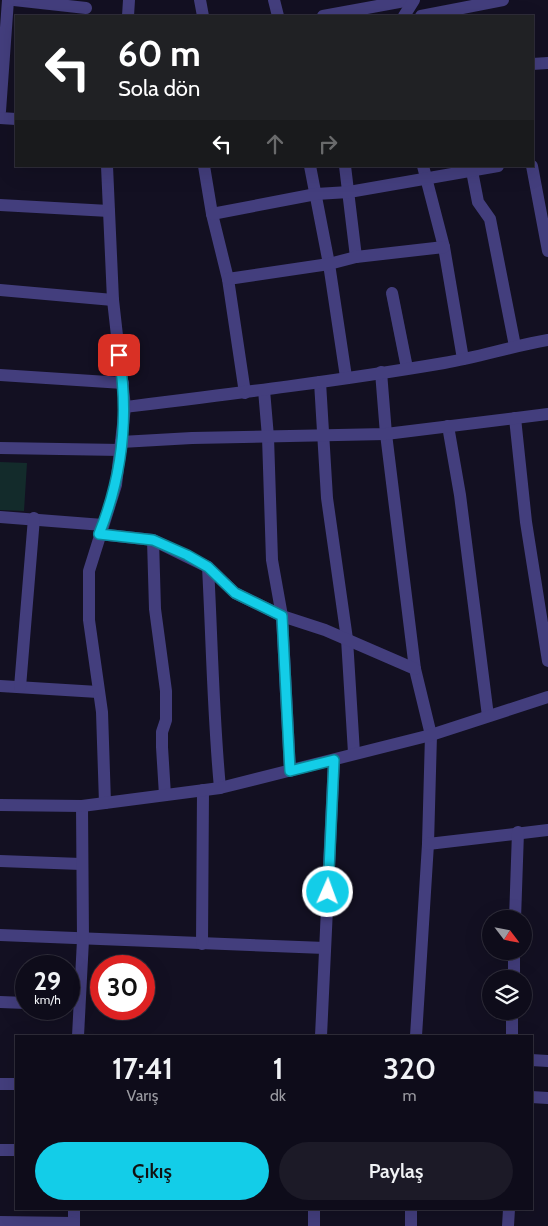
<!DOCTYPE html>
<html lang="tr">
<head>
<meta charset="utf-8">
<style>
  body { margin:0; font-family:Cabin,sans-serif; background:#1c1a27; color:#f1f3f6; height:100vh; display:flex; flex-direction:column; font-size:19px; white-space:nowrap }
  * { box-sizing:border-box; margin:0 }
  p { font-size:16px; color:#9b9ba2 }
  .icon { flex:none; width:28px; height:28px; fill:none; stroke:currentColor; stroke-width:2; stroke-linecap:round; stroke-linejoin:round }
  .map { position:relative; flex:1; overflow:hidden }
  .drawer { position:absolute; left:15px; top:1035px; width:518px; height:175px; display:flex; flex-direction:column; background:#0e0c1a; border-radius:0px; box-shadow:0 5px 20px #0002,0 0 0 1px #2e2c39 }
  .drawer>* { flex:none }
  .guide { position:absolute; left:15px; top:15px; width:519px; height:152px; border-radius:0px; box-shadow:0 5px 20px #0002,0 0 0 1px #2e2c39; background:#202124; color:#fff; overflow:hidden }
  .needle { width:32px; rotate:122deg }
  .buttons { position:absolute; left:482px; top:910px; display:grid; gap:10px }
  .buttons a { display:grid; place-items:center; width:50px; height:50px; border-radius:50%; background:#0e0c1a; box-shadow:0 5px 20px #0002,0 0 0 1px #2e2c39; font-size:25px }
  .speed { position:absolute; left:15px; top:955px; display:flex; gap:10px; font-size:25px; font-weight:700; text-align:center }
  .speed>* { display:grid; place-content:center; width:65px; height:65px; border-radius:50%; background:#0e0c1a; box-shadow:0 5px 20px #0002,0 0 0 1px #2e2c39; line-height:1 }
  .speed small { font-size:12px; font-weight:400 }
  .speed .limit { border:8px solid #d22; background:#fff; color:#111 }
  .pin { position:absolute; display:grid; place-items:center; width:42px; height:42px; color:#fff; margin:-21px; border-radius:10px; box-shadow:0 2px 8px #0006 }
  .me { position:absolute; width:55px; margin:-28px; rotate:2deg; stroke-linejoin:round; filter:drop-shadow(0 0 4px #0008) }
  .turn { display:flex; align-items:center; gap:18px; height:105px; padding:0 20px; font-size:22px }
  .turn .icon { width:65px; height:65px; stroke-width:2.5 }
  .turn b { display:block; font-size:35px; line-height:42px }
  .lanes { display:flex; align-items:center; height:48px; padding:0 20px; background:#0003; justify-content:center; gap:25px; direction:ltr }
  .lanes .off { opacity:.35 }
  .eta { display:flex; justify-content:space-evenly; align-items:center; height:85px; text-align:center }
  .eta b { font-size:30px; font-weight:600; line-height:35px }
  .button { display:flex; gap:10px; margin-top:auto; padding:10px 20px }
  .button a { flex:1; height:58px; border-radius:30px; background:#13cde8; color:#111; font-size:20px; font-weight:600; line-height:58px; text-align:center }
  .button a+a { background:#1c1a27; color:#f1f3f6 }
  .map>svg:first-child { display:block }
  .green { fill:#132b2b }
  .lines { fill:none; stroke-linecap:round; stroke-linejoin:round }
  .minor { stroke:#433e7d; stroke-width:12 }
  .tertiary { stroke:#433e7d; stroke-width:12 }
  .route-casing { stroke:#0c8597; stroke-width:12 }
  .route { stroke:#13cde8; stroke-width:9 }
</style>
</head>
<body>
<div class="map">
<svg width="548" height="1226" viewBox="0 0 548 1226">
  <rect width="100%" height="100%" fill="#131022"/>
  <path class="green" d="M 0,462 L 27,463 L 24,511 L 0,510 Z"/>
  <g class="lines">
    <g class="minor">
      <path d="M 14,0 L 86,8"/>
      <path d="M 200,0 L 203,16"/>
      <path d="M 274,0 L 278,16"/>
      <path d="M 128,16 L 129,0"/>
      <path d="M 323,16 L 410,0"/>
      <path d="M 404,16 L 414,0"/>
      <path d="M 421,16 L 503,0"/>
      <path d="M 532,64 L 548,63"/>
      <path d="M 0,111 L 8,0"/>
      <path d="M 0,118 L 16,119"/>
      <path d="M 204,166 L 212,214 L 228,279 L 245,393"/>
      <path d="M 310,166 L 329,264 L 346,377"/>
      <path d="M 345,166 L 356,257"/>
      <path d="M 423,166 L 444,247 L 463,359"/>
      <path d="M 532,166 L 548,251"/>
      <path d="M 472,171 L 478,202 L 490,219 L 515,346"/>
      <path d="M 0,205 L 109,211"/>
      <path d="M 212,214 L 316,194 L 349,192 L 498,166"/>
      <path d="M 228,279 L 329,264 L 356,257 L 444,247"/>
      <path d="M 0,290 L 113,300"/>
      <path d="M 392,293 L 407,368"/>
      <path d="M 381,372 L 386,434 L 415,669 L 431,735 L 428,844 L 416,1036"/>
      <path d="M 0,375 L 123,383"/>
      <path d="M 320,382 L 327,498 L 347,639 L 354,753"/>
      <path d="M 264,390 L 268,437 L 272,560 L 282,616 L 290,771"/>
      <path d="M 125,407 C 231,394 338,381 444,363 C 479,357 513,346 548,340"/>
      <path d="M 515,418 L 526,522 L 548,661"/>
      <path d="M 448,426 L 460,495 L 488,716"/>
      <path d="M 121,442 L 192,438 L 386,434 L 548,414"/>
      <path d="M 0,448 L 121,450"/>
      <path d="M 0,517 L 103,525"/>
      <path d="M 99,534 L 153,540 L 208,567 L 235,593 L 282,616 L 325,630 L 415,669"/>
      <path d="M 153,540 L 155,609 L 166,691 L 166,720 L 162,732 L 162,747 L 165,795"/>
      <path d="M 208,567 C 212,641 213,714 220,788"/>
      <path d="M 0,686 L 98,692"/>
      <path d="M 20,687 L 34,518"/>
      <path d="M 105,803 L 102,712 L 89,620 L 89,571 L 116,485 L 125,407 L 113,300 L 107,166"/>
      <path d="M 428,844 L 548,830"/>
      <path d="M 0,861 L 81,864"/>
      <path d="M 515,919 L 518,832"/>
      <path d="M 0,935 L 325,948"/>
      <path d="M 202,944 L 203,790"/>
      <path d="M 514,979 L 514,951"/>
      <path d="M 0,1002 L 26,1003"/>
      <path d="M 78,1036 L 83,940 L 82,806"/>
      <path d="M 321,1036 L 334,760"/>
      <path d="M 512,1036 L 512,1011"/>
      <path d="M 531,1060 L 548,1061"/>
      <path d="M 0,1084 L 16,1084"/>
      <path d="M 531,1097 L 548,1098"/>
      <path d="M 0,1150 L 16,1150"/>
      <path d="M 74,1209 L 74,1226"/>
      <path d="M 0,1222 L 74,1223"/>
      <path d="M 314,1226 L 314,1209"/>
      <path d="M 411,1226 L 411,1209"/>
      <path d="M 508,1226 L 509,1209"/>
    </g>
    <path class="tertiary" d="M 0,805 L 82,806 L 220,788 L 431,735 L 548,697"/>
  </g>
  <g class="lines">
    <g class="route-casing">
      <path id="route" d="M 119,355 C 129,416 122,477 99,534 L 153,540 L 187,555 L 208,567 L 235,593 L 282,616 L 290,771 L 334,760 L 328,892"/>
    </g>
    <use href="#route" class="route"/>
  </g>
</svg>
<div class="buttons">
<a><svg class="needle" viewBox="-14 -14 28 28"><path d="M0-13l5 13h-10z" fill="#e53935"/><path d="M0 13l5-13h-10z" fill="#9b9ba2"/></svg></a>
<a><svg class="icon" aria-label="layers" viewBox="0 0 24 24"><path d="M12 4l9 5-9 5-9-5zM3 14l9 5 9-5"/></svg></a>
</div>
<div class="speed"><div>29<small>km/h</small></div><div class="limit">30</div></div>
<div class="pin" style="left:119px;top:355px;background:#d93025"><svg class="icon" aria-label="arrive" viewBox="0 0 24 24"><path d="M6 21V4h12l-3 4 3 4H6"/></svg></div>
<svg class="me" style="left:328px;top:892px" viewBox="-20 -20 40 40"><circle r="17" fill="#13cde8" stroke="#fff" stroke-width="3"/><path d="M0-11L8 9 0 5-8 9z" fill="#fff"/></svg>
<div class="guide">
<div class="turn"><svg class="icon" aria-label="left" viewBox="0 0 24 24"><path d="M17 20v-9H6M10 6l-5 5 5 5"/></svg><div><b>60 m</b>Sola dön</div></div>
<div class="lanes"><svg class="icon" aria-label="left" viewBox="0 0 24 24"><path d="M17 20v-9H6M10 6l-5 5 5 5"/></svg><svg class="icon off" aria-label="ahead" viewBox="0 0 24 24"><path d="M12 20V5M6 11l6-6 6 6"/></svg><svg class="icon off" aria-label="right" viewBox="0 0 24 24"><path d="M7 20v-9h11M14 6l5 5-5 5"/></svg></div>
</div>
<section class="drawer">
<div class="eta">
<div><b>17:41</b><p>Varış</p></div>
<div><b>1</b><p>dk</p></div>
<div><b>320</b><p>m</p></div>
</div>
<div class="button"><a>Çıkış</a><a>Paylaş</a></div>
</section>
</div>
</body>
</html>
